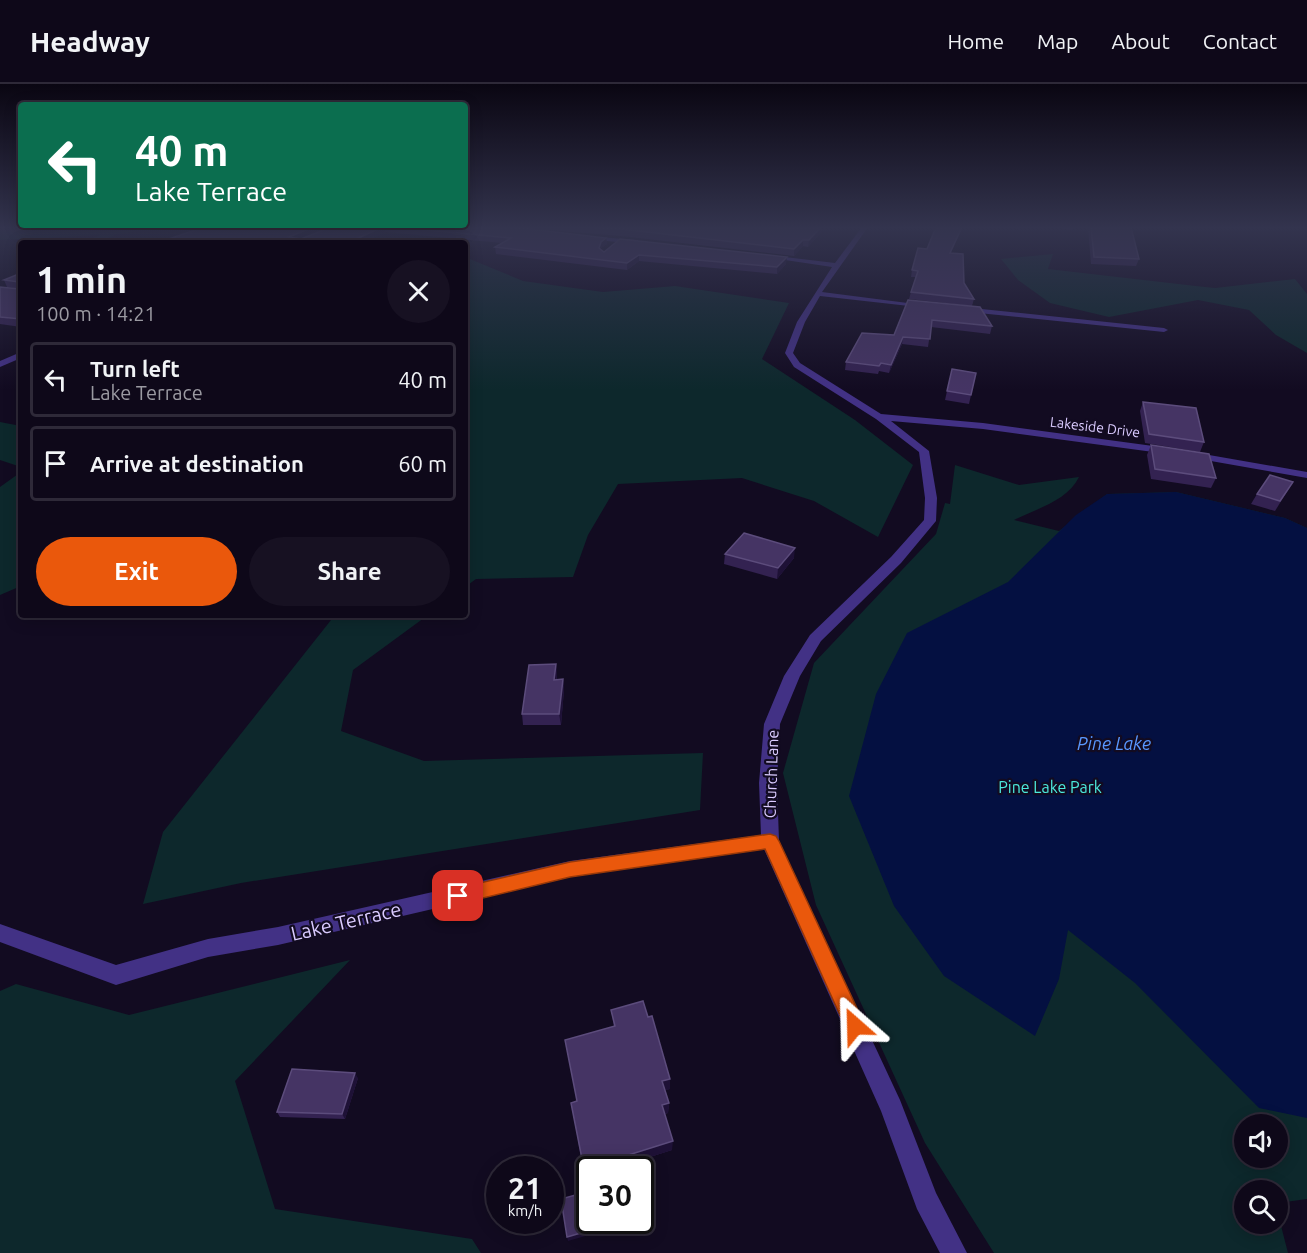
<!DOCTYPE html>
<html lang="en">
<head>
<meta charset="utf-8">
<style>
  body { margin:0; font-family:Ubuntu,sans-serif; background:#171122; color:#f1f3f6; height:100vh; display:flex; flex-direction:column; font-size:22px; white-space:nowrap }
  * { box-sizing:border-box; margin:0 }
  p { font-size:20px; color:#9b9aa2 }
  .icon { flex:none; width:33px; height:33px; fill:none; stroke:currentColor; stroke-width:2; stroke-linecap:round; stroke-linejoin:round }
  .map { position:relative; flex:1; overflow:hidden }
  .drawer { position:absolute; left:18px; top:156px; width:450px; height:378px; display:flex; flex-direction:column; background:#0e0819; border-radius:6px; box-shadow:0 3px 15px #0003,0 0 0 2px #2e2938 }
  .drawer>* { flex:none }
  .banner { position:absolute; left:18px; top:18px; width:450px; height:126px; border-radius:6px; box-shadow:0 3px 15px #0003,0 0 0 2px #2e2938; background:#0b6e4f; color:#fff; overflow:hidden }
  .fabs { position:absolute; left:1234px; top:1030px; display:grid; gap:12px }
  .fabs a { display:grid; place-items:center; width:54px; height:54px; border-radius:50%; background:#0e0819; box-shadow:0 3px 15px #0003,0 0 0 2px #2e2938; font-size:30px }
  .speed { position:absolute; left:486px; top:1072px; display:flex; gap:12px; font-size:30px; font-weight:700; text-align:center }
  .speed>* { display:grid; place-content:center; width:78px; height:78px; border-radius:50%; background:#0e0819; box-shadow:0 3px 15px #0003,0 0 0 2px #2e2938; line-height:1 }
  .speed small { font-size:15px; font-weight:400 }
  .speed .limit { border:3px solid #111; border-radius:9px; background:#fff; color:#111 }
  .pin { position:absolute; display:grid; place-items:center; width:51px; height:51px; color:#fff; margin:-26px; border-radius:12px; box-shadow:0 3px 9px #0006 }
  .me { position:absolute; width:66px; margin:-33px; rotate:335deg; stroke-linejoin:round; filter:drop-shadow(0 0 4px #0008) }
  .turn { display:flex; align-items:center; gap:21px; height:126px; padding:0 18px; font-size:27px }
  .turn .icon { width:78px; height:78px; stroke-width:2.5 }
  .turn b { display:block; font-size:42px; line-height:51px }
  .round { display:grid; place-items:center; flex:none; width:63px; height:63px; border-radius:32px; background:#171122 }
  .summary { display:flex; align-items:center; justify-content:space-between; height:102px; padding:0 18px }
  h1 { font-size:36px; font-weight:600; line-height:45px }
  .action { display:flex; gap:12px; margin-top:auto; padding:12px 18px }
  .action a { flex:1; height:69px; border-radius:36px; background:#ea580c; color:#fff; font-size:24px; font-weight:600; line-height:69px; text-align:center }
  .action a+a { background:#171122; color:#f1f3f6 }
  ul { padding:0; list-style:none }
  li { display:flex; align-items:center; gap:18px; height:75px; margin:0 12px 9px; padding:0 6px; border:3px solid #2e2938; border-radius:6px }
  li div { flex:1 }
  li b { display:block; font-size:22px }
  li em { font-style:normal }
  header { display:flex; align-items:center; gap:36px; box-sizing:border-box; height:84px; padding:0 30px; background:#0e0819; border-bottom:2px solid #2e2938 }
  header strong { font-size:28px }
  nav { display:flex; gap:33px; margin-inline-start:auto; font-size:21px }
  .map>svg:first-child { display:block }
  .green { fill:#0d282c; fill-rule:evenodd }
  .water { fill:#041041 }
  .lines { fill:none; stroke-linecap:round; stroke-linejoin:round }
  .minor { fill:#423185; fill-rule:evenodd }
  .wall { fill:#332251 }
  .shaded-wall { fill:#1e1136 }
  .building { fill:#453464; stroke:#5c4c7c; stroke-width:1.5 }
  .route { fill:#ea580c; stroke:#983908; stroke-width:1.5 }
  .labels { text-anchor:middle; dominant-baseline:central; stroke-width:4.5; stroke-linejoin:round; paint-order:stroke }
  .far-street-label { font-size:14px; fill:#dacbff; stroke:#120b21 }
  .street-label { font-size:16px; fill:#dacbff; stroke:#120b21 }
  .park-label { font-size:16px; fill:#4ceadd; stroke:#120b21 }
  .water-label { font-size:18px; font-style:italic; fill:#5997ff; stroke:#120b21 }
  .near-street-label { font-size:20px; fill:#dacbff; stroke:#120b21 }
</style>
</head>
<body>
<header>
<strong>Headway</strong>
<nav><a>Home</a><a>Map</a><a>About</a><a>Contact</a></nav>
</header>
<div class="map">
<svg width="1307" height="1169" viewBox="0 0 1307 1169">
  <rect width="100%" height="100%" fill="#120b21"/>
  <g class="green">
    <path d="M 0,143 L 130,143 L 147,146 L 117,150 L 98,159 L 80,159 L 100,151 L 0,156 Z"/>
    <path d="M 1053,170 L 1048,185 L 1196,202 L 1215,204 L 1295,195 L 1307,210 L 1307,269 L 1276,251 L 1249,226 L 1198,216 L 1109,233 L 1050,219 L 1018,196 L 1001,175 Z"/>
    <path d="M 465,173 L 523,197 L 603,208 L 675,202 L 789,219 L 762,275 L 855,336 L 913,381 L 878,453 L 814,417 L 742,394 L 618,400 L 588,451 L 573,493 L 476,495 L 465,503 Z"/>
    <path d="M 0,338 L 21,342 L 21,383 L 0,376 Z"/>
    <path d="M 955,381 L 1019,401 L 1079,393 C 1067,417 1038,424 1014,436 L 1059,447 L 1107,410 L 1176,408 L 1285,434 L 1307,444 L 1307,1115 L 1278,1119 L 1278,1107 L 1245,1107 L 1245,1140 L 1278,1140 L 1278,1130 L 1288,1169 L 994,1169 L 925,1059 L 816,821 L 783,689 L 814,579 L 936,450 L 945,419 L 950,420 ZM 1245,1041 L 1278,1041 L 1278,1074 L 1245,1074 Z"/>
    <path d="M 21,388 L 21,502 L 0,511 L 0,403 Z"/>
    <path d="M 335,531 L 428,531 L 353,586 L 341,647 L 424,677 L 703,669 L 700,726 L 241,799 L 143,820 L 163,748 Z"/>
    <path d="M 350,876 L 235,997 L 275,1125 L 472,1155 L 481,1169 L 0,1169 L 0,907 L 16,900 L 129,931 Z"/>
  </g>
  <path class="water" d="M 1176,408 L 1285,434 L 1307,444 L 1307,1034 L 1259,1024 L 1135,899 L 1068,846 L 1059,895 L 1035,952 L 944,892 L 894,822 L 849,712 L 876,610 L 907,549 L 1008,498 L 1076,431 L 1107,410 Z"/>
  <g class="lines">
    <g class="minor">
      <path d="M 862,143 L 868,143 L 822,208 L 931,222 L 927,224 L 820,212 L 805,238 L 793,269 L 800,279 L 881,330 L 983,339 L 1168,364 L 1173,367 L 1168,370 L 983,345 L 891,337 L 929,367 L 937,414 L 936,437 L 901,479 L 821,557 L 800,592 L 780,640 L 777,699 L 779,757 L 900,1016 L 936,1109 L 967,1169 L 940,1169 L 917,1125 L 881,1027 L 764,765 L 570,793 L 278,861 L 208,873 L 116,901 L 0,858 L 0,840 L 116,881 L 208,855 L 278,843 L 570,777 L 761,751 L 759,699 L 764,640 L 784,592 L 810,551 L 891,473 L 924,436 L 925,414 L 919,368 L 876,335 L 794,283 L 785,269 L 797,238 L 832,183 L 765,173 L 768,171 L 835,179 Z"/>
      <path d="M 1051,143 L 1074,143 L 1075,144 L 1072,146 Z"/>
      <path d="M 585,152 L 637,156 L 640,158 L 637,160 L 587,155 Z"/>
      <path d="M 962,223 L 1164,244 L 1168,246 L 1164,248 L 959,227 Z"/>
      <path d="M 21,268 L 21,274 L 0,283 L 0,277 Z"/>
      <path d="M 1192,368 L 1307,388 L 1307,394 L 1188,373 L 1187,371 Z"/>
    </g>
  </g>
  <g class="wall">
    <path d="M 331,143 L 826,143 L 808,163 L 803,162 L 794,172 L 621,152 L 524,144 L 606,154 L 607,160 L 601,164 L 600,165 L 604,168 L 786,180 L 777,190 L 639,177 L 627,186 L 496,170 L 495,163 L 502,159 L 385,148 L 362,159 L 157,159 L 305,153 Z"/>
    <path d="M 1088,143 L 1131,143 L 1139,175 L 1136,182 L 1091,180 Z"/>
    <path d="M 951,169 L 964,199 L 974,215 L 972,222 L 909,215 L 911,208 L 916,193 L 911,193 L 912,186 Z"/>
    <path d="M 21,189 L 21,243 L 0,240 L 0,203 L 19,205 L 7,203 L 4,196 Z"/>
    <path d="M 908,216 L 992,242 L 990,250 L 931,243 L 928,263 L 902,260 L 889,289 L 879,287 L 878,290 L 845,286 L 846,278 L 894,251 Z"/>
    <path d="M 952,285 L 976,289 L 969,320 L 945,316 Z"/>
    <path d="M 1143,318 L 1204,358 L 1200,368 L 1145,359 L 1140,327 Z"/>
    <path d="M 1151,361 L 1216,394 L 1211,404 L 1151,395 L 1147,371 Z"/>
    <path d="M 1293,398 L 1275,427 L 1251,420 L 1257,410 Z"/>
    <path d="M 725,470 L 794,474 L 777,495 L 724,480 Z"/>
    <path d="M 556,580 L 557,596 L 563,595 L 564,606 L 561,641 L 523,641 L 522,630 Z"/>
    <path d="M 611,926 L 648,933 L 670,995 L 670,1005 L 665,1006 L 669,1019 L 668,1029 L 665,1030 L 672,1066 L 609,1086 L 590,1086 L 585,1094 L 571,1019 L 577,1017 L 565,956 L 614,943 Z"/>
    <path d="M 358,994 L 345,1035 L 280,1033 L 277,1028 Z"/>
  </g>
  <g class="shaded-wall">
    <path d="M 313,143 L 328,143 L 292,159 L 289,153 Z"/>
    <path d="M 382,143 L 384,143 L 385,148 L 362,159 L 348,159 Z"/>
    <path d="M 821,143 L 826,143 L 808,163 L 809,156 Z"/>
    <path d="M 962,143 L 963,143 L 948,175 L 950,169 Z"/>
    <path d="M 606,154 L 607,160 L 601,164 L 599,171 L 599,164 L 601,158 Z"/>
    <path d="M 803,156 L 803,162 L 794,172 L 794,165 Z"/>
    <path d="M 639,171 L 639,177 L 627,186 L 627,179 Z"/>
    <path d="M 787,173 L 786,180 L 777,190 L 777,183 Z"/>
    <path d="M 903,253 L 902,260 L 889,289 L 891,281 Z"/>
    <path d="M 795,464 L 794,474 L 777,495 L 778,484 Z"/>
    <path d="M 556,580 L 557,591 L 555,607 L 554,596 Z"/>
    <path d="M 563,595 L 564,606 L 561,641 L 559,630 Z"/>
    <path d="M 355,989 L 358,994 L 345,1035 L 342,1030 Z"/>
    <path d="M 670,995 L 670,1005 L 662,1007 L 662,997 Z"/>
    <path d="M 669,1019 L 668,1029 L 662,1031 L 662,1021 Z"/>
    <path d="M 673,1057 L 672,1066 L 609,1086 L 590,1086 L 590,1092 L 585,1094 L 584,1085 Z"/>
    <path d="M 605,1142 L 606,1146 L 568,1157 L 567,1153 Z"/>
  </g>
  <g class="building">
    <path d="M 204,143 L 313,143 L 289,153 L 301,155 L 331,143 L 382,143 L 348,159 L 157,159 Z"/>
    <path d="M 396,143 L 513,143 L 606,154 L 601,158 L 599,164 L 604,168 L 620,155 L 787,173 L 777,183 L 639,171 L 627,179 L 495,163 L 511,154 Z"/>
    <path d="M 586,143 L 821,143 L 809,156 L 803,156 L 794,165 L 621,145 Z"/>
    <path d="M 936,143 L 962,143 L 950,169 L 963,170 L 964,199 L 974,215 L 911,208 L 918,187 L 912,186 L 918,164 L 927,165 Z"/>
    <path d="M 1091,143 L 1131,143 L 1139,175 L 1094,173 Z"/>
    <path d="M 21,189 L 21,235 L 0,233 L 0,203 L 19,205 L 19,198 L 4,196 Z"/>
    <path d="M 908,216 L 980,223 L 992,242 L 932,236 L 930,255 L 903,253 L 891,281 L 881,279 L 879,282 L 846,278 L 862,249 L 894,251 Z"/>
    <path d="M 952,285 L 976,289 L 971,311 L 947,307 Z"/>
    <path d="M 1143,318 L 1196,324 L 1204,358 L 1149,350 Z"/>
    <path d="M 1151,361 L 1209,370 L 1216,394 L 1155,385 Z"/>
    <path d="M 1270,391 L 1293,398 L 1280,417 L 1257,410 Z"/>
    <path d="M 744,449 L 795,464 L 778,484 L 725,470 Z"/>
    <path d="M 556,580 L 554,596 L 563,595 L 559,630 L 522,630 L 529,581 Z"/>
    <path d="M 643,917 L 648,933 L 652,932 L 670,995 L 662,997 L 669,1019 L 662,1021 L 673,1057 L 584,1085 L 571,1019 L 577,1017 L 565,956 L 615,942 L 611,926 Z"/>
    <path d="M 292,985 L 355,989 L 342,1030 L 277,1028 Z"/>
    <path d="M 590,1107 L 590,1137 L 604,1137 L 605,1142 L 567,1153 L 561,1115 Z"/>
  </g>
  <linearGradient id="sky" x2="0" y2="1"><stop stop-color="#0a0612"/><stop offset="0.47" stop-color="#33344e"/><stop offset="1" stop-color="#33344e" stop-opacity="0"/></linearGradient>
  <rect width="1307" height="306" fill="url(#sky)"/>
  <path class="route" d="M 770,750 L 776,752 L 779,757 L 862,935 L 865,942 L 862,949 L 855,952 L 848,949 L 765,765 L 570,793 L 458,820 L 451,818 L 449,812 L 451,807 L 458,804 L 570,778 Z"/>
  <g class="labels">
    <g class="far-street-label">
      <text transform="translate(1095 343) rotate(7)">Lakeside Drive</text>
    </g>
    <g class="street-label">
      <text transform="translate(771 690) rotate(-88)">Church Lane</text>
    </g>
    <g class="park-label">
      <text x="1050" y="703">Pine Lake Park</text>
    </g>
    <g class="water-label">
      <text x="1114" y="659">Pine Lake</text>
    </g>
    <g class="near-street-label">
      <text transform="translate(346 837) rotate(-13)">Lake Terrace</text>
    </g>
  </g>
</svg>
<div class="fabs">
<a><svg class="icon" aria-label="sound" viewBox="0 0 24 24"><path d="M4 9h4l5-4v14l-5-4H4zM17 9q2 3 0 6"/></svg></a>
<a><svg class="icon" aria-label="search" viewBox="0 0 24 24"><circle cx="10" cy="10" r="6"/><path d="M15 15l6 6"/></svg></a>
</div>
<div class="speed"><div>21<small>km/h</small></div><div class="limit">30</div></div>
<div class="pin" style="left:458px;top:812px;background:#d93025"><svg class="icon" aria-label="arrive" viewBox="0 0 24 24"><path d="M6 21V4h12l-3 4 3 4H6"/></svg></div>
<svg class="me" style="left:855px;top:942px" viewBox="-20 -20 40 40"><path d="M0-17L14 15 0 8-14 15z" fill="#ea580c" stroke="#fff" stroke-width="4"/></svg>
<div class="banner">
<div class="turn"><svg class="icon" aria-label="left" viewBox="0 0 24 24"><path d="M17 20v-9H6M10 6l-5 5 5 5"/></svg><div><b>40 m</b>Lake Terrace</div></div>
</div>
<section class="drawer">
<div class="summary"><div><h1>1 min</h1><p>100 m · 14:21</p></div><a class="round"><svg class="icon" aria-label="close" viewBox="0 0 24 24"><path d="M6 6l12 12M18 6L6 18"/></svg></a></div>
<ul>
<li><svg class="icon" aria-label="left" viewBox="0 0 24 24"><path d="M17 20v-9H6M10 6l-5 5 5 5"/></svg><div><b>Turn left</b><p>Lake Terrace</p></div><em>40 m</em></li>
<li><svg class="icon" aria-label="arrive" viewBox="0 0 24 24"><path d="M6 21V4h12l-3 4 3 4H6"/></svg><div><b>Arrive at destination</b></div><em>60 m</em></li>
</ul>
<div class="action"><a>Exit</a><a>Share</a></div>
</section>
</div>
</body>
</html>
